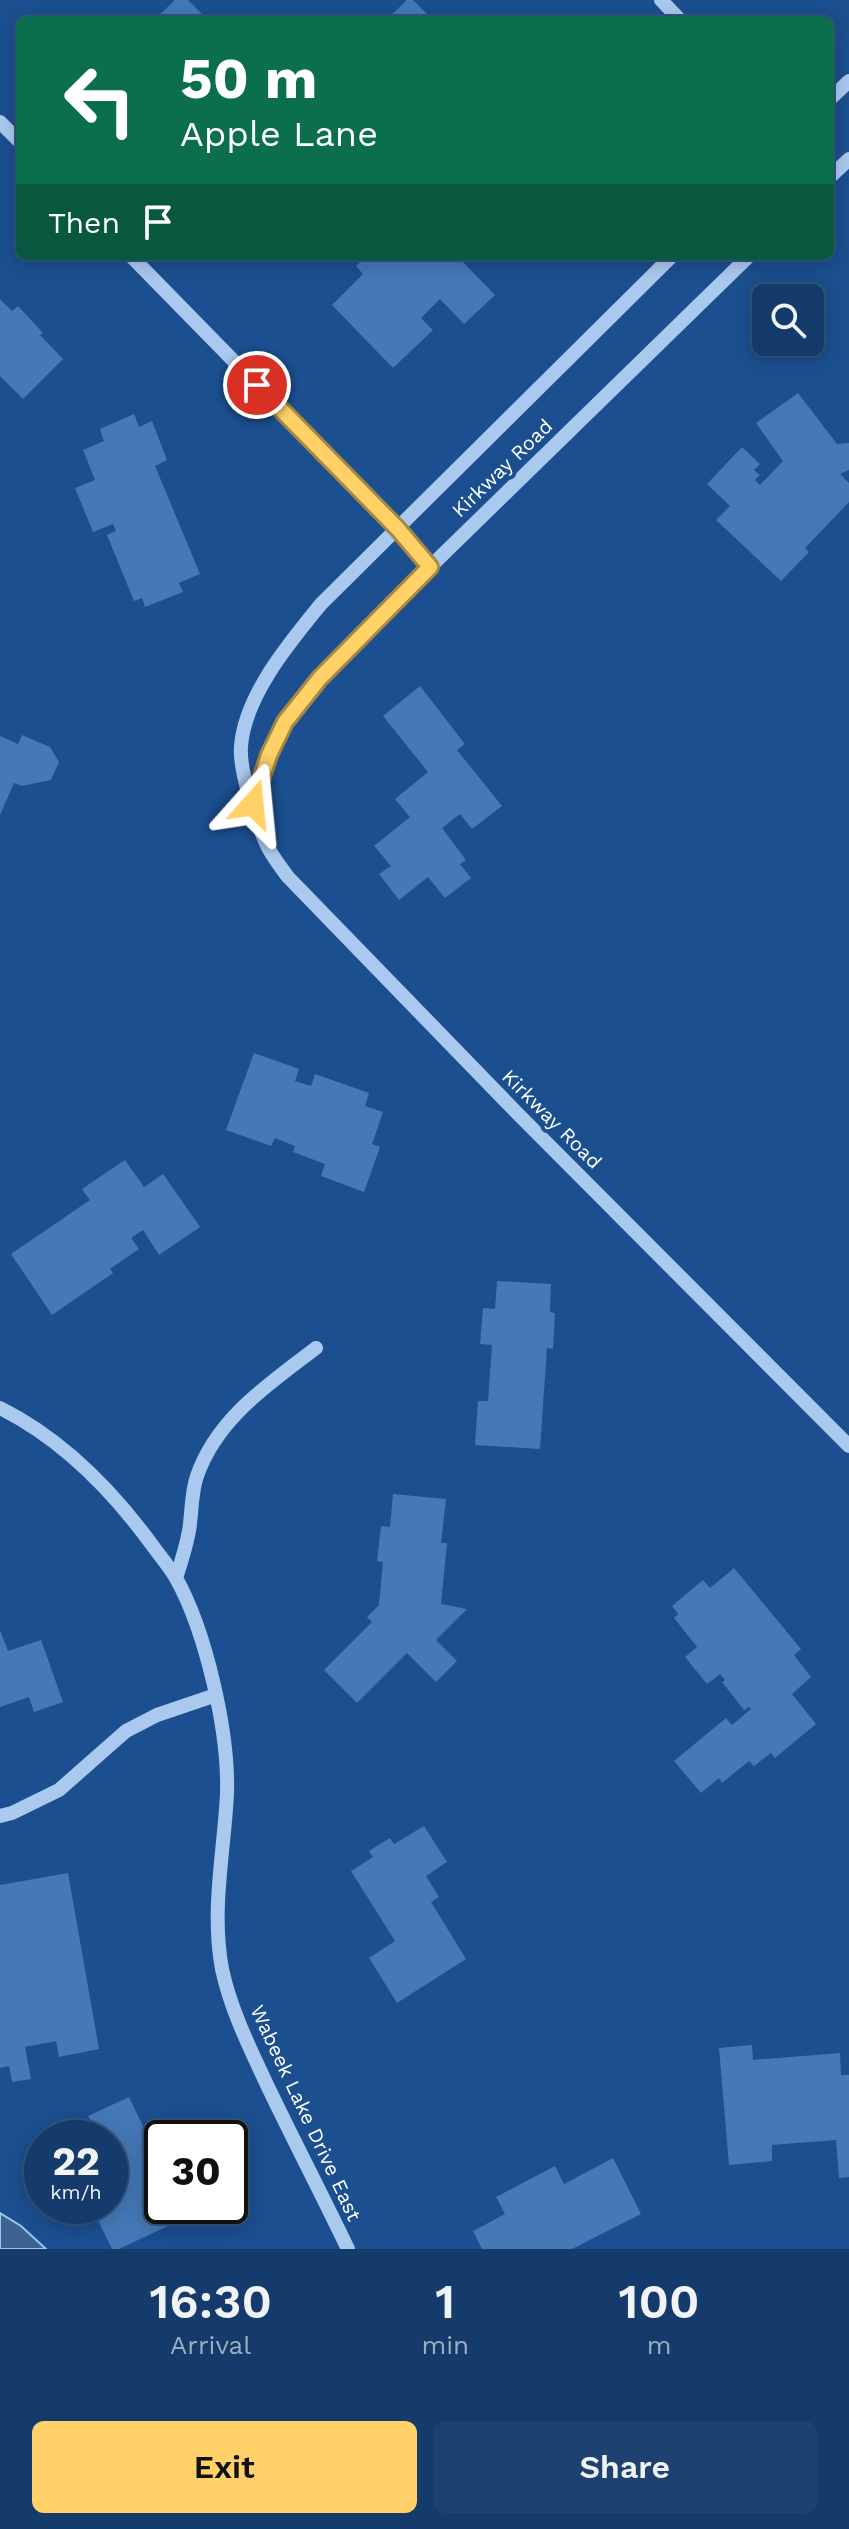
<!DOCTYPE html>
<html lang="en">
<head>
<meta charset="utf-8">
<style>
  body { margin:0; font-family:"Work Sans",sans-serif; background:#1d4271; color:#f1f3f6; height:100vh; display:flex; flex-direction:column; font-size:30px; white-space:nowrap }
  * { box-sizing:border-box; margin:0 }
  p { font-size:26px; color:#9dadc1 }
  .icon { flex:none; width:44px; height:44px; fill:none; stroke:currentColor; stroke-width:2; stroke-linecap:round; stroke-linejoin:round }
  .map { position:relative; height:2249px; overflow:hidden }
  .details { display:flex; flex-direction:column; background:#143b6b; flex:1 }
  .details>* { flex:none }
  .top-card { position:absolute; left:16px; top:16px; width:818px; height:244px; border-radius:12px; box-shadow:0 4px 20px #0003,0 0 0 2px #33557e; background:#0b6e4f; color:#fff; overflow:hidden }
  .buttons { position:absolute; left:752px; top:284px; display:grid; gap:16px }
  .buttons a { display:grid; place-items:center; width:72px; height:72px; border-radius:12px; background:#143b6b; box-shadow:0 4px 20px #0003,0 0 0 2px #33557e; font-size:40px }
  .speed { position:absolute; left:24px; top:2120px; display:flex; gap:16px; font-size:40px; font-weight:700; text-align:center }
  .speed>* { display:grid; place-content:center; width:104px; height:104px; border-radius:50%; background:#143b6b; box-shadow:0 4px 20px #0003,0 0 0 2px #33557e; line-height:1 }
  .speed small { font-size:20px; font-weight:400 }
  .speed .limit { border:4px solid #111; border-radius:12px; background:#fff; color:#111 }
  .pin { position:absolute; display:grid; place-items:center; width:68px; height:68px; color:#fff; margin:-34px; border:4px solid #fff; border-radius:50%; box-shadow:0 2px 8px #0007 }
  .me { position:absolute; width:88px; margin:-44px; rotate:18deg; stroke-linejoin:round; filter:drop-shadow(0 0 6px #0008) }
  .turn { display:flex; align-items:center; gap:28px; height:168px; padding:0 32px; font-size:36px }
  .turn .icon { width:104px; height:104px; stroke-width:2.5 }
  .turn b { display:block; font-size:56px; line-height:68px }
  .then { display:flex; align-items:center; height:76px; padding:0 32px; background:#0003; gap:16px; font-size:30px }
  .eta { display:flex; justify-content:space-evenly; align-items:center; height:136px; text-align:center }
  .eta b { font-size:48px; font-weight:600; line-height:56px }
  .button { display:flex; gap:16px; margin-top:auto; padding:16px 32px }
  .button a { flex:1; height:92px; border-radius:12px; background:#ffd166; color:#111; font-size:32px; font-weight:600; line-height:92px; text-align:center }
  .button a+a { background:#1d4271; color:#f1f3f6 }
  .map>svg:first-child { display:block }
  .water { fill:#3c6290; stroke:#9cc4f0; stroke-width:2 }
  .building { fill:#4478b7 }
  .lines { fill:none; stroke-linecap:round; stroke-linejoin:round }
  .minor { stroke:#a9c9ee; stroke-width:14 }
  .route-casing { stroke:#a68842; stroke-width:20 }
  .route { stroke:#ffd166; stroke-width:14 }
  .labels { text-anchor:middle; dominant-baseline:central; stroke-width:8; stroke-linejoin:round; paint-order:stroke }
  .street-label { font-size:20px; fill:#fff; stroke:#1b4f8f }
</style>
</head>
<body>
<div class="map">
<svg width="849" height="2249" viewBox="0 0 849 2249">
  <rect width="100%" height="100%" fill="#1b4f8f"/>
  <path class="water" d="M 0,2213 L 21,2226 L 46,2249 L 0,2249 Z"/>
  <g class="building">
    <path d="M 175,0 L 188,0 L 208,20 L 154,20 Z"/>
    <path d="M 407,0 L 413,0 L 433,20 L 386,20 Z"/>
    <path d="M 366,256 L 457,256 L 495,295 L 464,324 L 440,299 L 421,318 L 433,330 L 393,368 L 332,305 L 363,274 L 356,266 Z"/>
    <path d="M 0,299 L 12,311 L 18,306 L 43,333 L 40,335 L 63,359 L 23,399 L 0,376 Z"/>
    <path d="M 798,393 L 837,444 L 849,443 L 849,470 L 840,474 L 849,483 L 849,502 L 805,548 L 809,552 L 781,581 L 716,520 L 730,506 L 707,484 L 742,447 L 760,464 L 754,470 L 760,475 L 755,480 L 760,485 L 783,461 L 756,423 Z"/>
    <path d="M 134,414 L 139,427 L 152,421 L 167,460 L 155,466 L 200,574 L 179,583 L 183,592 L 145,607 L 142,598 L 134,601 L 107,535 L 116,531 L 113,524 L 93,532 L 75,488 L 95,480 L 83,450 L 104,441 L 100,429 Z"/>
    <path d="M 420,686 L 465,744 L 457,750 L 502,806 L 472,829 L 460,814 L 442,828 L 466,860 L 460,864 L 471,878 L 445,898 L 428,877 L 399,900 L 379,874 L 391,866 L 374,846 L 410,817 L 395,799 L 428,772 L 383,716 Z"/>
    <path d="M 22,735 L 50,747 L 59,762 L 51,780 L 22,786 L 14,783 L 0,815 L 0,736 L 18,744 Z"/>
    <path d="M 254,1053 L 299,1069 L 295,1081 L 311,1086 L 315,1074 L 369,1093 L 365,1106 L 383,1112 L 372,1144 L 380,1147 L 364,1192 L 321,1176 L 325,1164 L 293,1152 L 295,1146 L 275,1138 L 271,1146 L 226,1130 Z"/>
    <path d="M 125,1160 L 144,1187 L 163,1174 L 200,1227 L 159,1255 L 143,1230 L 131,1238 L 139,1249 L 110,1269 L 113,1273 L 52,1315 L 11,1254 L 90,1200 L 82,1189 Z"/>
    <path d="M 497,1281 L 551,1284 L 550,1312 L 555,1313 L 553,1349 L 547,1348 L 540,1449 L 475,1445 L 478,1401 L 488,1401 L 492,1345 L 480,1344 L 483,1308 L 495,1309 Z"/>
    <path d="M 393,1494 L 446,1499 L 441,1543 L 447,1543 L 441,1604 L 467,1609 L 436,1640 L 457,1661 L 436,1682 L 407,1653 L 357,1703 L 324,1670 L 372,1622 L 367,1617 L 379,1605 L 383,1562 L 377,1561 L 381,1526 L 390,1527 Z"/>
    <path d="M 734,1568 L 801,1649 L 794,1655 L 811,1677 L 792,1694 L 816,1724 L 775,1758 L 771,1753 L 754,1766 L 749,1761 L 722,1783 L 719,1778 L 701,1793 L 674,1761 L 726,1718 L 732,1725 L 751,1709 L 749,1707 L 744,1710 L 722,1682 L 725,1680 L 720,1674 L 707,1684 L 685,1657 L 697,1647 L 674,1618 L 678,1614 L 672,1606 L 703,1580 L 710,1588 Z"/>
    <path d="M 0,1630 L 8,1651 L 41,1640 L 63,1702 L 34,1712 L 29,1697 L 0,1707 Z"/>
    <path d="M 424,1826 L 447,1862 L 426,1876 L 439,1897 L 431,1902 L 466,1959 L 397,2003 L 369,1958 L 395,1941 L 351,1871 L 373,1857 L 369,1851 L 390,1838 L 394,1844 Z"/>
    <path d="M 68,1873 L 99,2049 L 59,2057 L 56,2041 L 25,2047 L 31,2079 L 12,2082 L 9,2066 L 0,2068 L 0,1885 Z"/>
    <path d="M 752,2045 L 753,2060 L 840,2053 L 841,2075 L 849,2075 L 849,2177 L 839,2178 L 836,2140 L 772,2145 L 772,2161 L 729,2165 L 719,2048 Z"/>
    <path d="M 129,2097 L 162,2166 L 162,2206 L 181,2206 L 187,2217 L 119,2249 L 112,2249 L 91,2206 L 110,2206 L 110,2138 L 67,2138 L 65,2134 L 91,2121 L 88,2116 Z"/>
    <path d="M 613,2158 L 641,2214 L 572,2249 L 482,2249 L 473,2231 L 505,2214 L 496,2197 L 555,2166 L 564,2184 Z"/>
  </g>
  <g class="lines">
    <g class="minor">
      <path d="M 661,0 L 680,20"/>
      <path d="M 830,99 L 849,81"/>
      <path d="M 0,122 L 20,142"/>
      <path d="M 830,177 L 849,159"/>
      <path d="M 131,256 L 398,529 L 430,567"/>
      <path d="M 672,256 L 321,604 C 290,642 245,695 241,746 C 239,770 255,818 265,841 C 270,854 280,866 288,877 L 517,1113 L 849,1446"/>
      <path d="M 253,804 L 269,755 L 285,722 L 320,678 L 430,567 L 749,256"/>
      <path d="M 0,1408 C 64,1440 114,1492 155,1549 C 162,1558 170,1568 176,1578 C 206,1632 229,1732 227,1794 C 224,1853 211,1910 222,1969 C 231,2011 250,2048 268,2087 C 294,2141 322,2195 348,2249"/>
      <path d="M 176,1578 C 181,1563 186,1547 189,1531 C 192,1513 191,1493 197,1476 C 217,1418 269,1384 316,1348"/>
      <path d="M 0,1816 L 12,1813 L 59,1790 L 126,1731 L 157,1715 L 216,1695"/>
    </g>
  </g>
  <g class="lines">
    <g class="route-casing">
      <path id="route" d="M 253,804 L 269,755 L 285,722 L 320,678 L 430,567 L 398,529 L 257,385"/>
    </g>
    <use href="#route" class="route"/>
  </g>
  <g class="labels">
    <g class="street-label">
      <text transform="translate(502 468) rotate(-44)">Kirkway Road</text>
      <text transform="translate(552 1119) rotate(45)">Kirkway Road</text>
      <text transform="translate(306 2113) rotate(65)">Wabeek Lake Drive East</text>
    </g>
  </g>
</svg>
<div class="buttons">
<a><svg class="icon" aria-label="search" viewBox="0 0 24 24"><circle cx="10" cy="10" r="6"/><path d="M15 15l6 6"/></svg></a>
</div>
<div class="speed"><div>22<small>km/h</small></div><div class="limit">30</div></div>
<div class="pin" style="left:257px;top:385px;background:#d93025"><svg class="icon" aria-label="arrive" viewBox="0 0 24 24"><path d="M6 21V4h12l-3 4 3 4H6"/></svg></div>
<svg class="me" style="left:253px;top:804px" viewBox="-20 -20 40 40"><path d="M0-17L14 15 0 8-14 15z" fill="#ffd166" stroke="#fff" stroke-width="4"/></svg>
<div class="top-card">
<div class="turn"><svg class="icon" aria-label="left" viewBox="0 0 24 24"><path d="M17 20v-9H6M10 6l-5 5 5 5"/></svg><div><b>50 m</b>Apple Lane</div></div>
<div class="then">Then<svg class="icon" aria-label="arrive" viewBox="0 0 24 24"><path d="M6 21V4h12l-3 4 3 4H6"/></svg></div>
</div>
</div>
<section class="details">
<div class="eta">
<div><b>16:30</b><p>Arrival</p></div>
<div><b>1</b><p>min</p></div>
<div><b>100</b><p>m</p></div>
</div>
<div class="button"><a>Exit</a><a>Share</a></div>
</section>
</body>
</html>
